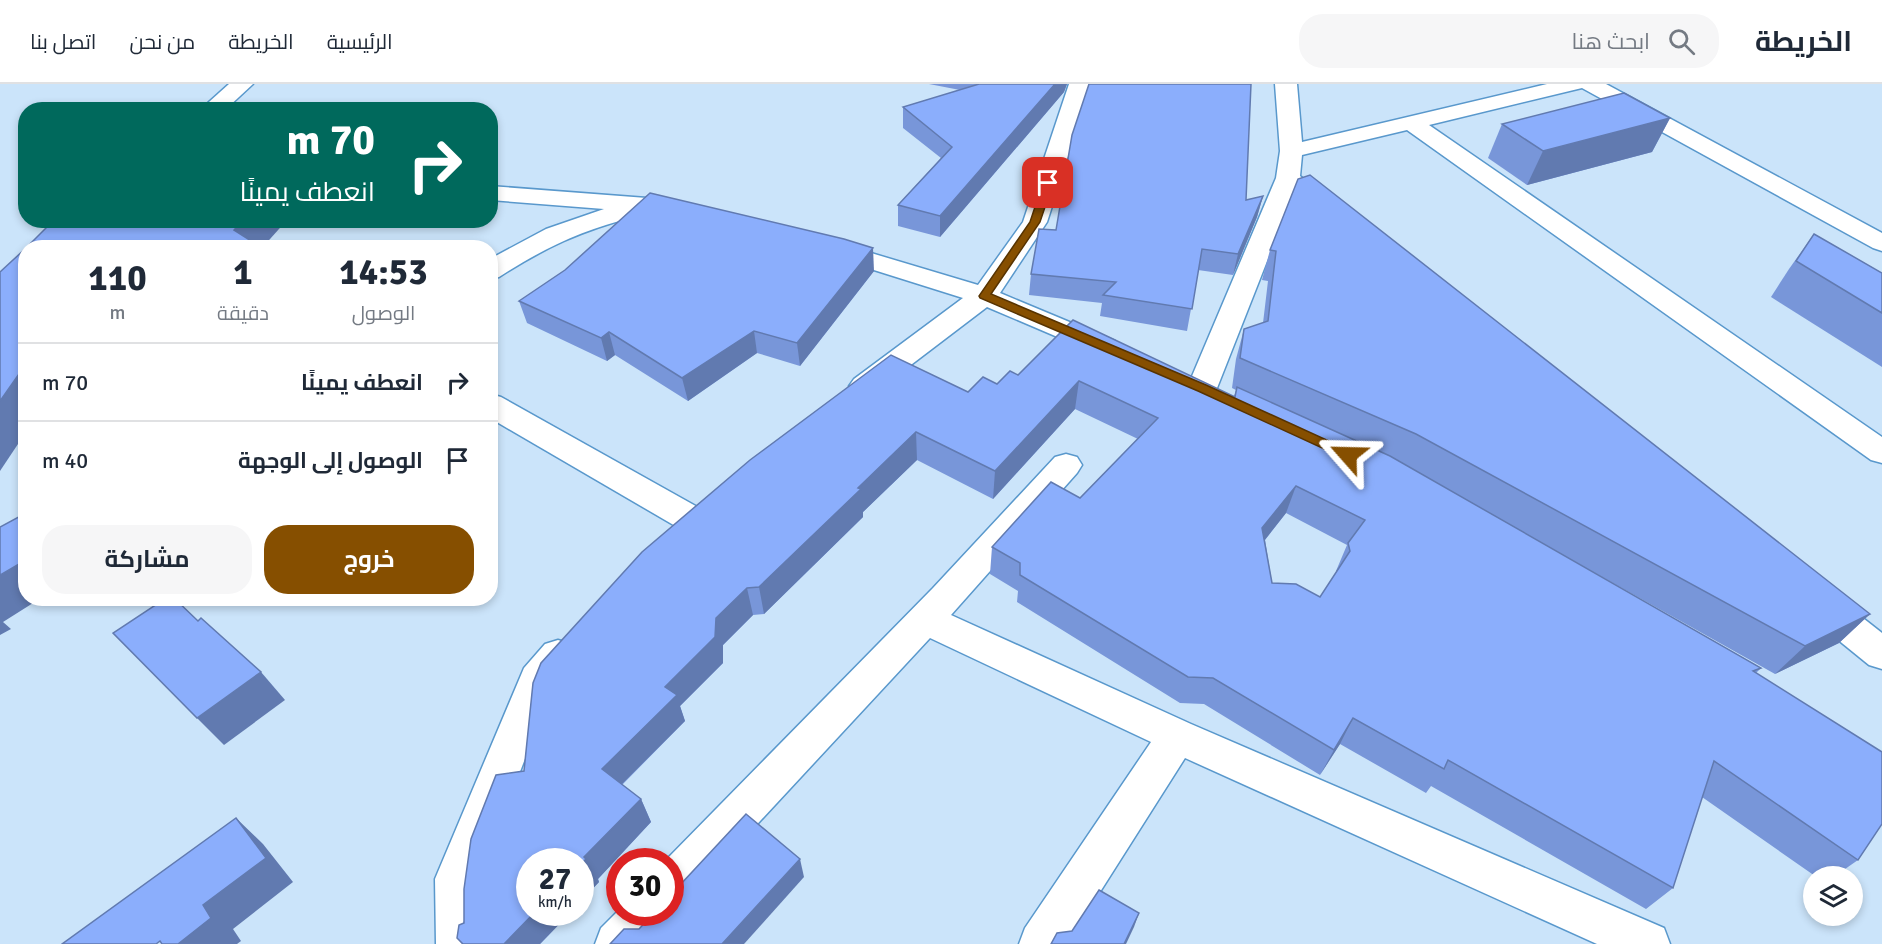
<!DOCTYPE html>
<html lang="ar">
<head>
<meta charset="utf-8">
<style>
  body { margin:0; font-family:Signika,Cairo,sans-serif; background:#f6f6f7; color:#1f2937; direction:rtl; height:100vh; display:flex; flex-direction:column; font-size:22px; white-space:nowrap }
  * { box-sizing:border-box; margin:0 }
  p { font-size:20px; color:#747a83 }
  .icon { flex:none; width:33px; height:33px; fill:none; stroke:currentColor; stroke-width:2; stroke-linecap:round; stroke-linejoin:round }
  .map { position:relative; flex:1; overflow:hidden; direction:ltr }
  .details { position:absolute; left:18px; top:156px; width:480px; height:366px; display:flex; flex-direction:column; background:#fff; border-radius:24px; box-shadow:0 3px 9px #0003; direction:rtl }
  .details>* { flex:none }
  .hud { position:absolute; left:18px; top:18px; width:480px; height:126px; border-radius:24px; box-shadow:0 3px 9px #0003; direction:rtl; background:#00695c; color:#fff; overflow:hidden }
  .buttons { position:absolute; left:1803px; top:782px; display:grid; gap:12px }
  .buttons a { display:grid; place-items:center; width:60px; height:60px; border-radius:50%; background:#fff; box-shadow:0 3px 9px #0003; font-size:30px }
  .speed { position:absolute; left:516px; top:764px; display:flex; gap:12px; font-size:30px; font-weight:700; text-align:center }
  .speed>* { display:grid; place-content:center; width:78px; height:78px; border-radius:50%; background:#fff; box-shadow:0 3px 9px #0003; line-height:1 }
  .speed small { font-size:15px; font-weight:400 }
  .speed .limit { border:9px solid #d22; background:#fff; color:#111 }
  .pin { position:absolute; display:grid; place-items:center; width:51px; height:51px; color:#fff; margin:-26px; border-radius:12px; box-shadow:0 3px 9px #0006 }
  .me { position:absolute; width:66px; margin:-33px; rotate:295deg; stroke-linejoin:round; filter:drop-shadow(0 0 4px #0008) }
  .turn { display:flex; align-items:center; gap:21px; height:126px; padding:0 24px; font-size:27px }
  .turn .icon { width:78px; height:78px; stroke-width:2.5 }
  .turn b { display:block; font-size:42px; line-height:51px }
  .eta { display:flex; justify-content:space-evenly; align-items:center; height:102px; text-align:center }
  .eta b { font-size:36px; font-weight:700; line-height:42px }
  .primary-button { display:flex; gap:12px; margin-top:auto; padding:12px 24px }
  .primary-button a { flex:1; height:69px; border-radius:24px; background:#864f00; color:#fff; font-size:24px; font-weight:700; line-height:69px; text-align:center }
  .primary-button a+a { background:#f6f6f7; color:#1f2937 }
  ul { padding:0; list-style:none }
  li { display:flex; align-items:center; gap:18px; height:78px; padding:0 24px; border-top:2px solid #e0e1e3 }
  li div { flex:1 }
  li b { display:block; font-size:22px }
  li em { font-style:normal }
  header { display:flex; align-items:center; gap:36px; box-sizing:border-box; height:84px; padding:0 30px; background:#fff; border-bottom:2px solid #e0e1e3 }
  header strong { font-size:28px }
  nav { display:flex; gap:33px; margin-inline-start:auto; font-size:21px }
  .search { width:420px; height:54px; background:#f6f6f7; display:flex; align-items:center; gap:15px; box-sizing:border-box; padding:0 21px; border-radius:24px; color:#747a83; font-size:22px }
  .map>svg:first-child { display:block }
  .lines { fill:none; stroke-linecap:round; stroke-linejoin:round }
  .street-casing { stroke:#5998cc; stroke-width:3 }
  .street { fill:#fff; fill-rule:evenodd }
  .wall { fill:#7896d9; fill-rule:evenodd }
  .shaded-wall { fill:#617ab0 }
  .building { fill:#8baefc; stroke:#617ab0; stroke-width:1.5; fill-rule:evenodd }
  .route { fill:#864f00; stroke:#573300; stroke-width:1.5 }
</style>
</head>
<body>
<header>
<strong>الخريطة</strong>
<div class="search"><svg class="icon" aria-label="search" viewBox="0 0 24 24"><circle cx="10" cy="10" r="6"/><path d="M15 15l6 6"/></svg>ابحث هنا</div>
<nav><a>الرئيسية</a><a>الخريطة</a><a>من نحن</a><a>اتصل بنا</a></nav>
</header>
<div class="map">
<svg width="1882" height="860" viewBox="0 0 1882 860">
  <rect width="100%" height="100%" fill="#cbe4fa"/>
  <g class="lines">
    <g class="street-casing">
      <g id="street">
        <path d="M 229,0 L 253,0 L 225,26 L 200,26 Z"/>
        <path d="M 1069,0 L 1091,0 L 1047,138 L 1000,209 L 1115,257 L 1119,263 L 1115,269 L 1105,272 L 1095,269 L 987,223 L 874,309 L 864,312 L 854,309 L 849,302 L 854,295 L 963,214 L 823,170 L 819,165 L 823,160 L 832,157 L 841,160 L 978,201 L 1023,138 Z"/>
        <path d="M 1275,0 L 1297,0 L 1302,58 L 1547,0 L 1606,0 L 1882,149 L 1882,167 L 1873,164 L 1582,4 L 1429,41 L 1882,353 L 1882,379 L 1871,376 L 1407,46 L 1302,71 L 1300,92 L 1342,129 L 1339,134 C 1319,139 1307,122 1293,111 L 1217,304 L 1212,311 L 1202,314 L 1192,311 L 1187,304 L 1276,94 L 1280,67 Z"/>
        <path d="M 490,102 L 660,115 L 689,122 L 692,127 L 689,132 C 673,136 653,129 637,128 L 634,133 C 582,146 544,164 499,193 L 490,195 L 490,175 L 546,145 L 604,125 L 490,116 Z"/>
        <path d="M 490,310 L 501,313 L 701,425 L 706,434 L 701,443 L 689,446 L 677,443 L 490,334 Z"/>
        <path d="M 1066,370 L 1077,373 L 1082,381 L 1077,389 L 951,531 L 1191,640 L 1664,844 L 1670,860 L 1597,860 L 1185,674 L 1067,860 L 1019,860 L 1025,844 L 1151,658 L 930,554 L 685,818 L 670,824 L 670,777 L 665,777 L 933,504 L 1055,373 Z"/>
        <path d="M 1818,505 L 1831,509 L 1882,549 L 1882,585 L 1869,581 L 1805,529 L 1800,519 L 1805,509 Z"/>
        <path d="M 558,556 L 571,560 L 576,571 L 571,582 L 552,604 L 479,795 L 480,860 L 436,860 L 435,795 L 524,584 L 545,560 Z"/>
        <path d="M 620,825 L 620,828 L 669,828 L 663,843 L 647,860 L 595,860 L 601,844 Z"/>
      </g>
    </g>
    <use href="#street" class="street"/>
  </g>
  <g class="wall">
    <path d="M 929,0 L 1067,0 L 1064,8 L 940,153 L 898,142 L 898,121 L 941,74 L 903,44 L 903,23 L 960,6 Z"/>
    <path d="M 1670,34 L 1652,68 L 1527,101 L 1488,74 L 1502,40 Z"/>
    <path d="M 1298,95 L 1870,530 L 1839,559 L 1775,590 L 1538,457 L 1761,584 L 1756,589 L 1858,776 L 1835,792 L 1815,792 L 1702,713 L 1673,804 L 1646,825 L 1431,702 L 1426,709 L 1340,660 L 1320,691 L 1204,620 L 1180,619 L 1017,518 L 1018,507 L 990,490 L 992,463 L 1080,414 L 1138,355 L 1075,325 L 993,415 L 917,376 L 863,428 L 863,433 L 764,530 L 753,531 L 723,561 L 723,579 L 680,622 L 685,637 L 622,701 L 641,715 L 651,738 L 598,795 L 599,798 L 580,818 L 580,777 L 530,828 L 571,828 L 540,860 L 462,860 L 457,854 L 524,687 L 533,599 L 968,308 L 997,300 L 1018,291 L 1234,312 L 1236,306 L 1232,304 L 1236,275 L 1244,245 L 1263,239 L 1268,197 L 1262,196 L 1270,166 ZM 1286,429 L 1347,461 L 1336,487 L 1337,488 L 1320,513 L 1272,499 L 1265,456 Z"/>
    <path d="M 1263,112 L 1257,133 L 1233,191 L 1198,186 L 1187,247 L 1100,232 L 1102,219 L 1029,211 L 1031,190 L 1056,146 L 1246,116 Z"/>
    <path d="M 1814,150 L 1882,189 L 1882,283 L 1771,213 L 1789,185 Z"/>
    <path d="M 874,187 L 800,282 L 757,269 L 688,317 L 615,271 L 607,277 L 527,239 L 519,217 Z"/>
  </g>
  <g class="shaded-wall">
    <path d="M 1055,0 L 1067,0 L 1064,8 L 940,153 L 940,132 Z"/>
    <path d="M 1670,34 L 1652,68 L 1527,101 L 1543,67 Z"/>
    <path d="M 1263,112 L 1257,133 L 1233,191 L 1238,170 Z"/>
    <path d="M 243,136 L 287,136 L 262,164 L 234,146 Z"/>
    <path d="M 873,164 L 874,187 L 800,282 L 797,259 Z"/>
    <path d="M 754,247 L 757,269 L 688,317 L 682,294 Z"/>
    <path d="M 609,248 L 615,271 L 607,277 L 601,254 Z"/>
    <path d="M 26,280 L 26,348 L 0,387 L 0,317 Z"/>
    <path d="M 1079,297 L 1075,325 L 993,415 L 995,387 Z"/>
    <path d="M 916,348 L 917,376 L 863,428 L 863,433 L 764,530 L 759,503 L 858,404 Z"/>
    <path d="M 1296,402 L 1286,429 L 1253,471 L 1262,444 Z"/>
    <path d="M 26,476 L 26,514 L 41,514 L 3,538 L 11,545 L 0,551 L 0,491 Z"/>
    <path d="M 747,504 L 753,531 L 723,561 L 723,579 L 680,622 L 685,637 L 613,709 L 602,685 L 716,534 Z"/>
    <path d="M 1870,530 L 1839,559 L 1775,590 L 1805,562 Z"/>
    <path d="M 261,588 L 285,616 L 224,661 L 197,634 Z"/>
    <path d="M 1353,634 L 1340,660 L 1320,691 L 1334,666 Z"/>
    <path d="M 641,715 L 651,738 L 598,795 L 599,798 L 580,818 L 580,781 L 584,773 Z"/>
    <path d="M 236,734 L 263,760 L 293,798 L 233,845 L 241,857 L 237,860 L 178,860 Z"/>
    <path d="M 800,775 L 804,793 L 744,860 L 722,860 Z"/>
    <path d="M 535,828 L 571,828 L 540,860 L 504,860 Z"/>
    <path d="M 1139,829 L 1134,843 L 1126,860 L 1124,860 Z"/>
  </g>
  <g class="building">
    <path d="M 979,0 L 1055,0 L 940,132 L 898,121 L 952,63 L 903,23 Z"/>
    <path d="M 1089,0 L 1251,0 L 1246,116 L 1263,112 L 1238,170 L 1202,165 L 1192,225 L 1103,211 L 1116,198 L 1031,190 L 1039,145 L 1056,146 L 1072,51 Z"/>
    <path d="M 1624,9 L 1670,34 L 1543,67 L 1502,40 Z"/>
    <path d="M 1310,91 L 1870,530 L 1805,562 L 1416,350 L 1240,274 L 1244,245 L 1268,237 L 1276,167 L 1270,166 L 1298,95 Z"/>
    <path d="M 650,109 L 844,155 L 873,164 L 797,259 L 754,247 L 682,294 L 609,248 L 601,254 L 519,217 L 565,186 Z"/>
    <path d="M 54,136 L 243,136 L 234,146 L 262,164 L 26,164 Z"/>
    <path d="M 1814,150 L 1882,189 L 1882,229 L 1796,177 Z"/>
    <path d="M 26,164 L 26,280 L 0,317 L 0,188 Z"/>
    <path d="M 1073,236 L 1235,313 L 1237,303 L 1390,372 L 1761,584 L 1753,587 L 1882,668 L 1882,740 L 1858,776 L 1714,677 L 1673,804 L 1448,676 L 1444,685 L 1353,634 L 1334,666 L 1213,594 L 1188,593 L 1020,491 L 1020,479 L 992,463 L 1051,398 L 1080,414 L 1158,334 L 1079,297 L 995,387 L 916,348 L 858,404 L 861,405 L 759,503 L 747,504 L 716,534 L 715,553 L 665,603 L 677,611 L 602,685 L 641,715 L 584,773 L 586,775 L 580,781 L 580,777 L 530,777 L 530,828 L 535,828 L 504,860 L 463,860 L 457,854 L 459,841 L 464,839 L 464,805 L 471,755 L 496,691 L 524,687 L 533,599 L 541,579 L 642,468 L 750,376 L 891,271 L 968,308 L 983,293 L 997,300 L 1010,287 L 1018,291 ZM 1296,402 L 1365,436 L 1348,459 L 1350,467 L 1320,513 L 1296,500 L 1272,499 L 1262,444 Z"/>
    <path d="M 26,429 L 26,476 L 0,491 L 0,443 Z"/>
    <path d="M 166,514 L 174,514 L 198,537 L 201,534 L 261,588 L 197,634 L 113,549 Z"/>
    <path d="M 746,730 L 800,775 L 722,860 L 610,860 L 624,845 L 639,845 L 655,828 L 670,828 L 670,805 L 679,802 Z"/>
    <path d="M 236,734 L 266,774 L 203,821 L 211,834 L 178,860 L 162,860 L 160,857 L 156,860 L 62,860 Z"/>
    <path d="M 1099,806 L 1139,829 L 1124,860 L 1051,860 L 1057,849 L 1072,847 Z"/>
  </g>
  <path class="route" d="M 1044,96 L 1053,99 L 1040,138 L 991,210 L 1206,301 L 1353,368 L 1355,371 L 1353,374 L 1344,374 L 1198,307 L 980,214 L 979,212 L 1030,138 Z"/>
</svg>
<div class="buttons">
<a><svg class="icon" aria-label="layers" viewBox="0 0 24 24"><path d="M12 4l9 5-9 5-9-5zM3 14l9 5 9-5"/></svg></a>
</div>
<div class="speed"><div>27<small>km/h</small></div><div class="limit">30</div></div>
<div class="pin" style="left:1048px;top:99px;background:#d93025"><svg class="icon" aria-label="arrive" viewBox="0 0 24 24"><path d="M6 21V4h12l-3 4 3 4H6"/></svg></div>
<svg class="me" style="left:1348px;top:371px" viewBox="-20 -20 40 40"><path d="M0-17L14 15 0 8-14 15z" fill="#864f00" stroke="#fff" stroke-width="4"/></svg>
<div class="hud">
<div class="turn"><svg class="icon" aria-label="right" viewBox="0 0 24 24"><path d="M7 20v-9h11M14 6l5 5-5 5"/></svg><div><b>70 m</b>انعطف يمينًا</div></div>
</div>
<section class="details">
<div class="eta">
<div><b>14:53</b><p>الوصول</p></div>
<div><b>1</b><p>دقيقة</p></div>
<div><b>110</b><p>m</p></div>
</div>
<ul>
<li><svg class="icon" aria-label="right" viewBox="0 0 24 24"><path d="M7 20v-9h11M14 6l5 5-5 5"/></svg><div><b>انعطف يمينًا</b></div><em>70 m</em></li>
<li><svg class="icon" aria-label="arrive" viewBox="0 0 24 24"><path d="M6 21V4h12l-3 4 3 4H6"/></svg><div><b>الوصول إلى الوجهة</b></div><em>40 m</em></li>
</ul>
<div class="primary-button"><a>خروج</a><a>مشاركة</a></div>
</section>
</div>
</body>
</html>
